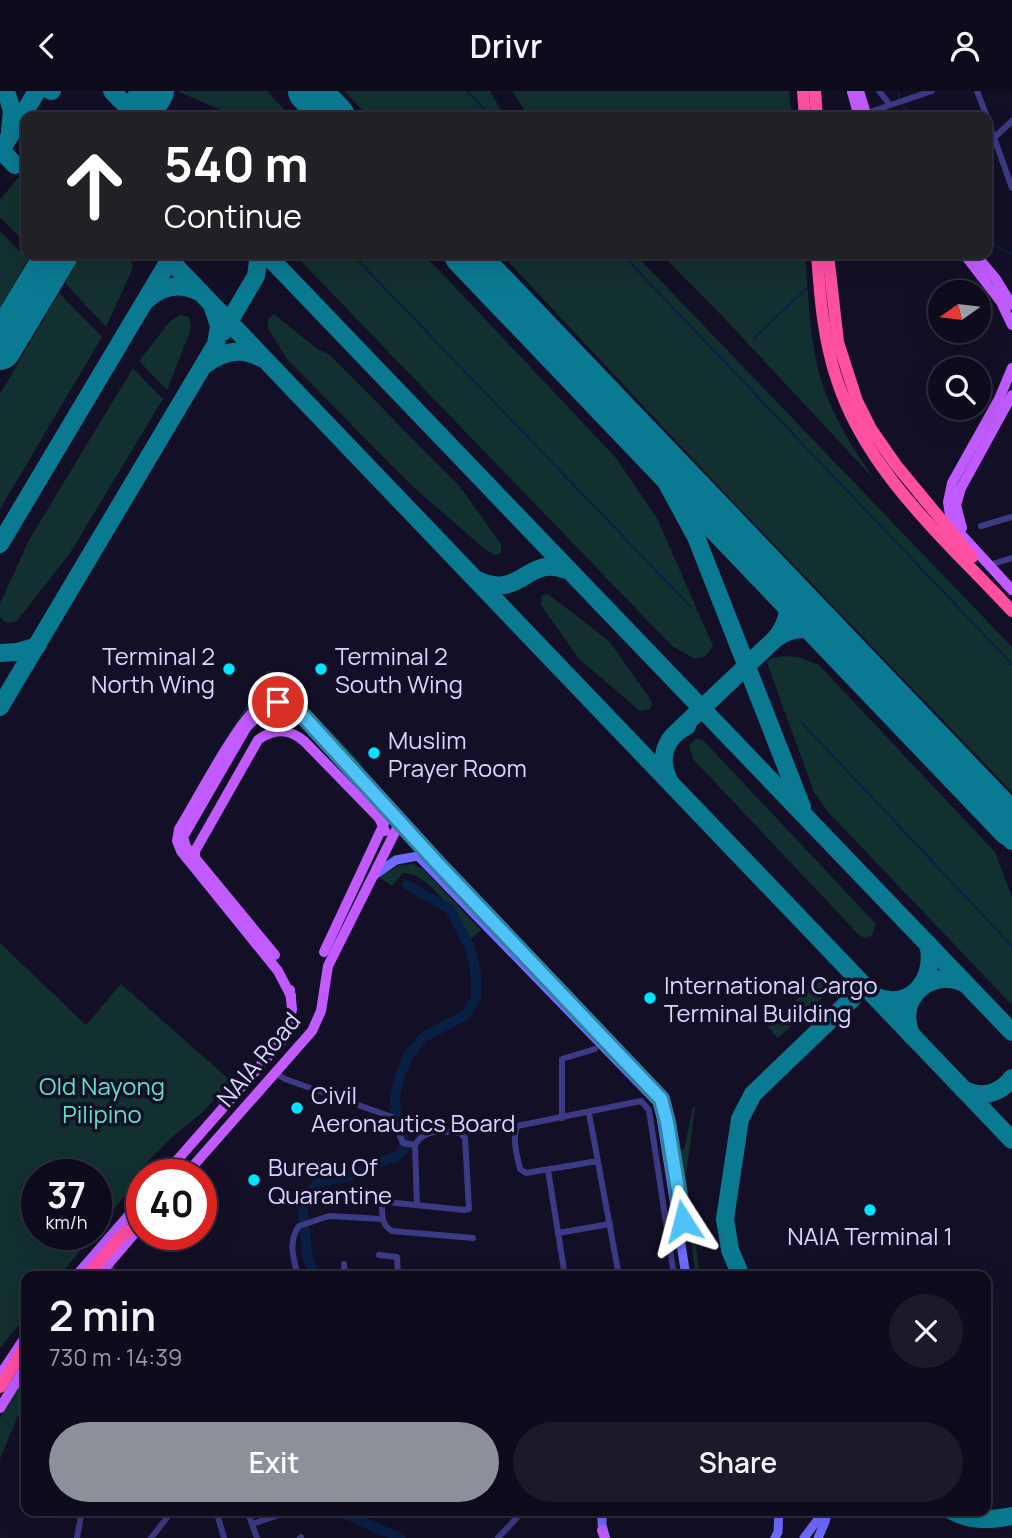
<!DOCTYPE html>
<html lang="en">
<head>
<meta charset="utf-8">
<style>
  body { margin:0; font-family:Manrope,sans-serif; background:#1c1929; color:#f1f3f6; height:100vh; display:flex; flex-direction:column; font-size:26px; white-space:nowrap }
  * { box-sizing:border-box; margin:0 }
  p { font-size:23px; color:#9b9ba3 }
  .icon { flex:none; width:38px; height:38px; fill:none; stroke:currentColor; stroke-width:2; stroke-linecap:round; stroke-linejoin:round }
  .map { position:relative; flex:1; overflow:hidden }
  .sheet { position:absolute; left:21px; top:1180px; width:970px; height:245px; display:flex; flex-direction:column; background:#0e0b1c; border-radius:14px; box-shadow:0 7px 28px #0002,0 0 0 2px #2e2b3b }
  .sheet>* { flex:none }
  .guide { position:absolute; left:21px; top:21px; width:971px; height:147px; border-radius:14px; box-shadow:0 7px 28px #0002,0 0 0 2px #2e2b3b; background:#202124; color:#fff; overflow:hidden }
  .needle { width:46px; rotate:256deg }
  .controls { position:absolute; left:928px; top:189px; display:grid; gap:14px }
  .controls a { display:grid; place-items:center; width:63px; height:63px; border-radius:50%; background:#0e0b1c; box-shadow:0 7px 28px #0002,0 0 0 2px #2e2b3b; font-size:35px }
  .speed { position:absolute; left:21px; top:1068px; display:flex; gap:14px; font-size:35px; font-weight:700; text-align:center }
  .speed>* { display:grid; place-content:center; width:91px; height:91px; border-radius:50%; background:#0e0b1c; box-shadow:0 7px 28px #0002,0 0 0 2px #2e2b3b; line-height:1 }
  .speed small { font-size:18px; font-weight:400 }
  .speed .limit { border:10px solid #d22; background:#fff; color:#111 }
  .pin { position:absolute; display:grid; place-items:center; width:60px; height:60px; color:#fff; margin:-30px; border:4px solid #fff; border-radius:50%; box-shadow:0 2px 7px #0007 }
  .me { position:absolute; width:77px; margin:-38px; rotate:351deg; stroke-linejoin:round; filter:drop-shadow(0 0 5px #0008) }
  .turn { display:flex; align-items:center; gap:24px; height:147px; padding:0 28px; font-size:32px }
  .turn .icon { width:91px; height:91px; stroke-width:2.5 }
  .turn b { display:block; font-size:49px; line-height:60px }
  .round { display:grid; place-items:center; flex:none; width:74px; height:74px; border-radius:37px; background:#1c1929 }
  .overview { display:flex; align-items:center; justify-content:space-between; height:119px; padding:0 28px }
  h1 { font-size:42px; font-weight:600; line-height:52px }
  .button { display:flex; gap:14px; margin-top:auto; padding:14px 28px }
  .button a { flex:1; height:80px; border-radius:42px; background:#8c9099; color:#fff; font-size:28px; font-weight:600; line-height:80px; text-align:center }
  .button a+a { background:#1c1929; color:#f1f3f6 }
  header { display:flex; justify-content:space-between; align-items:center; height:91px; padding:0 28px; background:#0e0b1c; font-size:32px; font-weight:600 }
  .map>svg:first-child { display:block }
  .green { fill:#12302f }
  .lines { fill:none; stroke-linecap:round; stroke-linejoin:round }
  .stream { stroke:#0a1f44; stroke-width:2 }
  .river { stroke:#0a1f44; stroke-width:10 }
  .taxiway { stroke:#0a7a92; stroke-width:18 }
  .runway { stroke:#0a7a92; stroke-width:42 }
  .street { stroke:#3d3a85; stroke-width:6 }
  .secondary { stroke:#6f6bff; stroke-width:9 }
  .primary { stroke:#c25bff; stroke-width:10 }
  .highway { stroke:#ff4fa3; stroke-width:12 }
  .primary-bridge { stroke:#c25bff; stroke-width:10 }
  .route-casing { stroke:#337fa1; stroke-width:18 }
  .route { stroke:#4fc3f7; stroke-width:12 }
  .poi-dot { fill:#00e5ff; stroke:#130f26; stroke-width:2.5 }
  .labels { text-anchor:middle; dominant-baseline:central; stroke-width:7; stroke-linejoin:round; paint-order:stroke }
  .poi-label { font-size:24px; fill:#d9d4ff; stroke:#130f26; text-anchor:start }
  .street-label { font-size:24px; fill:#d9d4ff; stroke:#130f26 }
  .park-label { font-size:24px; fill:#5fe0c0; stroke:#130f26 }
</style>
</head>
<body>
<header><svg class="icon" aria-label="back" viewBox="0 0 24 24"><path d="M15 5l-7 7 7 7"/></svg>Drivr<svg class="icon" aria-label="person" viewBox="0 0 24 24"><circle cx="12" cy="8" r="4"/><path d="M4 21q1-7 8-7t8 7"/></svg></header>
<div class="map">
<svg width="1012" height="1447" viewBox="0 0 1012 1447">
  <rect width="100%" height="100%" fill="#130f26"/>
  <g class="green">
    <path d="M 177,0 L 267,0 L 291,26 L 237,26 Z"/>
    <path d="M 344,0 L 490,0 L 505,26 L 369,26 Z"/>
    <path d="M 512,0 L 789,0 L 792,26 L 529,26 Z"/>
    <path d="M 26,77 L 26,153 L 0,126 L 0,109 Z"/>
    <path d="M 0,140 L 28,169 L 0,217 Z"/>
    <path d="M 81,163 L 127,163 L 133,175 L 131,181 L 106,236 L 65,192 Z"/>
    <path d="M 294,163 L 420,163 L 437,177 L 616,367 L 657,427 L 713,555 L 706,565 L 695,568 L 672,555 Z"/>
    <path d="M 501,163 L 635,163 L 1012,556 L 1012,701 L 740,418 Z"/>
    <path d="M 661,163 L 805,163 C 809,209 809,259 826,303 C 838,334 856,362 875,389 L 726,229 Z"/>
    <path d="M 59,202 L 102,246 L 0,418 L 0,303 Z"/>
    <path d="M 274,223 L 316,257 L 330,264 L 461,397 L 501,453 L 501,462 L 495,464 L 486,459 L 411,394 L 286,267 L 268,237 L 268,228 Z"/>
    <path d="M 180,224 L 189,226 L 191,238 L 167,299 L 139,270 L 170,230 Z"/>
    <path d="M 133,277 L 163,308 L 70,462 L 17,530 L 9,532 L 3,530 L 0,525 L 0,513 L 29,449 Z"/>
    <path d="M 548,503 L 609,550 L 649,606 L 652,613 L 650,618 L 640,620 L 579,568 L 541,514 L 542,504 Z"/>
    <path d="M 783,565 L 798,566 L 819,574 L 995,761 L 1012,806 L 1012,914 L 829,722 L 814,701 L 767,572 L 770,568 Z"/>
    <path d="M 268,579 L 276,583 L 363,674 L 354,681 L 307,631 L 267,620 L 213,674 L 211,673 Z"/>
    <path d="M 696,648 L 703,649 L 876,833 L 872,844 L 866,847 L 860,845 L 693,668 L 689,654 Z"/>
    <path d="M 413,773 L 423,778 L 481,839 L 472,847 L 469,847 C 460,828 427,780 403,782 L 392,795 L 379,786 L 400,774 Z"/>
    <path d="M 0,852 L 86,934 L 121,893 L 231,990 L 203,1021 L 171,1047 L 132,1086 L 128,1101 L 96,1140 L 96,1083 L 37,1083 L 37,1143 L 94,1143 L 59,1185 L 26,1185 L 26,1225 L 0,1257 Z"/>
    <path d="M 822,890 L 828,895 L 827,902 L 778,947 L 768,936 L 815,891 Z"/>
    <path d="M 693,1016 L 695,1016 L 686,1085 L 700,1185 L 696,1185 L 678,1059 L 684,1059 Z"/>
    <path d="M 26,1281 L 26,1312 L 17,1327 L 0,1368 L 0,1327 Z"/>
  </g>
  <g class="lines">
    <g class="stream">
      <path d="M 467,0 L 492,26"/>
      <path d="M 899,10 L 899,0"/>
      <path d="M 903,14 L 913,26"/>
      <path d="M 987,141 C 992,154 999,159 1012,162"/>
      <path d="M 352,163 L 690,515"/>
      <path d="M 622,163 L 1012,573"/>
      <path d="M 754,247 L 808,196"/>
      <path d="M 801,631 L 1012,855"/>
    </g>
    <g class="river">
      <path d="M 315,1185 L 307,1164 L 302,1112 L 318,1091 L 352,1084 L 379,1071 L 397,1065 L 404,1058 L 404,1048 L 396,1023 L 395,1005 L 401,982 L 408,965 L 424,946 L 465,924 L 476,908 L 476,882 L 470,857 L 450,818 L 407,794"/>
      <path d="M 335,1419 L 401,1447"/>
    </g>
    <g class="taxiway">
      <path d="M 6,0 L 12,20 L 10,39"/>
      <path d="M 51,0 L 52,0"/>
      <path d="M 112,0 L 137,26"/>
      <path d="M 0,58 L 15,74"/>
      <path d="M 0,61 L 37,0"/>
      <path d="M 164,163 L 1012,1049"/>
      <path d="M 266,163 C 514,424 763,683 1012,941"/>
      <path d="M 148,208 C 163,194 181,192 199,201"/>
      <path d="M 223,241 L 256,185 L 259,163"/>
      <path d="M 206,273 C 223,260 242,256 261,267"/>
      <path d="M 618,323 L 665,389 L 696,446 L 802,716"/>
      <path d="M 0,453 L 173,163"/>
      <path d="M 477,489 C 522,510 526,463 567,479"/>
      <path d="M 780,492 C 792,512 790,529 776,547 C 798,532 815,537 836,551"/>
      <path d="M 0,562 L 17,561 L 37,555"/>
      <path d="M 0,616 L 216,253 L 219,235 L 212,214"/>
      <path d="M 678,640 L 776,547"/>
      <path d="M 668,687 C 658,666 666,645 687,635"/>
      <path d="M 982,704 L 1012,750"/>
      <path d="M 874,905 C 910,921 937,888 928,853"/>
      <path d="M 912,945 C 894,908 931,875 966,893"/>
      <path d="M 963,998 C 981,1008 1000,1003 1012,987"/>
      <path d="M 741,1185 L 730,1159 L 725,1128 L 740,1028 L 753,1003 L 855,905 L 858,895 L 855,885"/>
      <path d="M 950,1419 C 971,1431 990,1429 1012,1425"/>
    </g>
    <g class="runway">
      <path d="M 309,0 L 334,26"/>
      <path d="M 138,26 L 153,0"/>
      <path d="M 465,163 L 1012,735"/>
      <path d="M 0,258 L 57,163"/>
    </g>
    <g class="street">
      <path d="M 879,0 L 890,14"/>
      <path d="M 977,0 L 987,26"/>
      <path d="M 864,23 L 932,0"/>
      <path d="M 987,27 L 1012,97"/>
      <path d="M 994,47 L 1012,30"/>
      <path d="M 981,435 L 1012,426"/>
      <path d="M 989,474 L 1012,467"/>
      <path d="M 275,982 L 285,988 L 392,1026 L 403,1052 L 415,1054"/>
      <path d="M 589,1022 L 619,1185"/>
      <path d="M 562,1027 L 562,968 L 595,958"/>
      <path d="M 415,1054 C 424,1037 444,1040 460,1042 L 465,1047 L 469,1118 L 464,1119 L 387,1111 L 382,1114 C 382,1126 382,1134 392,1140 L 473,1147"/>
      <path d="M 415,1054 L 417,1114"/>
      <path d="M 598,1070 L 526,1082 L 520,1078 C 517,1064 512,1049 517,1035 L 641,1010 L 649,1019 L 673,1178 L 671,1185"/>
      <path d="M 548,1079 L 565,1185"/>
      <path d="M 558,1142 L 610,1133"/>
      <path d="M 379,1164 L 397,1166 L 398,1185"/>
      <path d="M 108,1172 L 114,1185"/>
      <path d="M 344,1173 L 345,1185"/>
      <path d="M 298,1185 C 293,1167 288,1150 299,1135 L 329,1125 L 382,1128"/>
      <path d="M 216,1419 L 224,1447"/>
      <path d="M 247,1419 L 257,1447"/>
      <path d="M 252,1433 L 294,1419"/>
      <path d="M 77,1447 L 82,1419"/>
      <path d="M 151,1447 L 173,1419"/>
      <path d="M 300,1447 L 301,1446"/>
      <path d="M 498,1447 L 524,1419"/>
    </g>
    <g class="secondary">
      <path d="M 400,731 L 634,980"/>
      <path d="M 376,783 L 396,769 L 418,765 L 657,1011 L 661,1026 L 686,1185"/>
      <path d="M 602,1419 L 602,1433 L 605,1445"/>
      <path d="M 775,1447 L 778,1441 L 779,1419"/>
      <path d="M 804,1447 L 822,1423"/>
      <path d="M 818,1447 L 825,1431 L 828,1419"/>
    </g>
    <g class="primary">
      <path d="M 859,0 L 867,26"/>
      <path d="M 852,1 L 859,26"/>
      <path d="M 964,163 L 1001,211 L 1012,234"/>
      <path d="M 975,163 L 996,188 L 1012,214"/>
      <path d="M 1012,277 L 999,308 L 952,392 L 948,411 L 950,424 L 957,439 L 1012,499"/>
      <path d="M 962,437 L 956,414 L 961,397 L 1012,304"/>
      <path d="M 385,715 L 400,731"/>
      <path d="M 195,770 L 195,760 L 258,649 C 274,637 291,638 305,651 L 379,727 L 385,740"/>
      <path d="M 291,905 L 278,880 L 181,760 L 177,750 L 179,738 C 195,713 238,629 259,616 C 278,606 293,615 307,628"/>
      <path d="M 165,1083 L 288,943 L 292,918 L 290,899"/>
      <path d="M 186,1083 L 312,940 L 321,920 L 328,875 L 400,731"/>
      <path d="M 76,1185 L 142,1109"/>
      <path d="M 98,1185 L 141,1135"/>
      <path d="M 0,1284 L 26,1245"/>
      <path d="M 0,1317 L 26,1275"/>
      <path d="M 602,1439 L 605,1447"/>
    </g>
    <g class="highway">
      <path d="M 803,0 L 805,26"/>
      <path d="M 815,0 L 817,26"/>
      <path d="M 817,163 C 820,205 823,248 837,289 C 867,382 947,450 1012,520"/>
      <path d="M 828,163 L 838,251 L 857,310 L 871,338 L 896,374 L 972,466"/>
      <path d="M 87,1185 L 122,1144 L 142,1132"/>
      <path d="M 0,1296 L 26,1254"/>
    </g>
    <path class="primary-bridge" d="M 275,864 L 186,756 L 183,746 L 246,637 C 262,618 283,614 304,628 L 389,722 L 324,861"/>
  </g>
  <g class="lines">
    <g class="route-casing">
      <path id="route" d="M 278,611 L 292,615 L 306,628 L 438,773 L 661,1008 L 667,1031 L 683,1130"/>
    </g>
    <use href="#route" class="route"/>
  </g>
  <g class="poi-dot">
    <circle cx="229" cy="578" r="7"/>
    <circle cx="321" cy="578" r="7"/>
    <circle cx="374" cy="662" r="7"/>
    <circle cx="650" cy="907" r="7"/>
    <circle cx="297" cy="1017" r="7"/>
    <circle cx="254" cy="1089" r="7"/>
    <circle cx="870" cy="1119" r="7"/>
  </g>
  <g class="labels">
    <g class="poi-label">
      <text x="215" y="564" text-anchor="end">Terminal 2<tspan x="215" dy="28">North Wing</tspan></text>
      <text x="335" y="564">Terminal 2<tspan x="335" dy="28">South Wing</tspan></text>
      <text x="388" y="648">Muslim<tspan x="388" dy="28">Prayer Room</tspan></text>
      <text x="664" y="893">International Cargo<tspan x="664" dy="28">Terminal Building</tspan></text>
      <text x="311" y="1003">Civil<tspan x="311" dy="28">Aeronautics Board</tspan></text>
      <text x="268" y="1075">Bureau Of<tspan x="268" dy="28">Quarantine</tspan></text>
      <text x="870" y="1144" text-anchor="middle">NAIA Terminal 1</text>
    </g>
    <g class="street-label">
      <text transform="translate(258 968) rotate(-50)">NAIA Road</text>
    </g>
    <g class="park-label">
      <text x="102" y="994">Old Nayong<tspan x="102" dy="28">Pilipino</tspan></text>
    </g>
  </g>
</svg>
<div class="controls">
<a><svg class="needle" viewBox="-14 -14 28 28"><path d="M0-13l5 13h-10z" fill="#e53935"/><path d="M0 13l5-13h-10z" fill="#9b9ba3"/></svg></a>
<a><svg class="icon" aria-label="search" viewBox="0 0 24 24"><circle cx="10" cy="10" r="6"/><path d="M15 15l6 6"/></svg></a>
</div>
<div class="speed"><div>37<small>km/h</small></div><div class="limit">40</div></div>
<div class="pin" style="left:278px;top:611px;background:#d93025"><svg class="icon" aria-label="arrive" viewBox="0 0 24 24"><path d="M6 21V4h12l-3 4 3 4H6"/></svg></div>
<svg class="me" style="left:683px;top:1130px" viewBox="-20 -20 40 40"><path d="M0-17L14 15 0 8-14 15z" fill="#4fc3f7" stroke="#fff" stroke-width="4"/></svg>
<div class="guide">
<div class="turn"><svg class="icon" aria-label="ahead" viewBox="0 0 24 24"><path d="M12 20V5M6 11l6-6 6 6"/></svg><div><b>540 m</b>Continue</div></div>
</div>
<section class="sheet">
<div class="overview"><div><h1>2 min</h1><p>730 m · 14:39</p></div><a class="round"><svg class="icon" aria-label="close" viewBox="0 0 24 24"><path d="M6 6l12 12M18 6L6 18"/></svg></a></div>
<div class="button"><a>Exit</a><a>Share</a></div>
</section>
</div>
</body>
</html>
